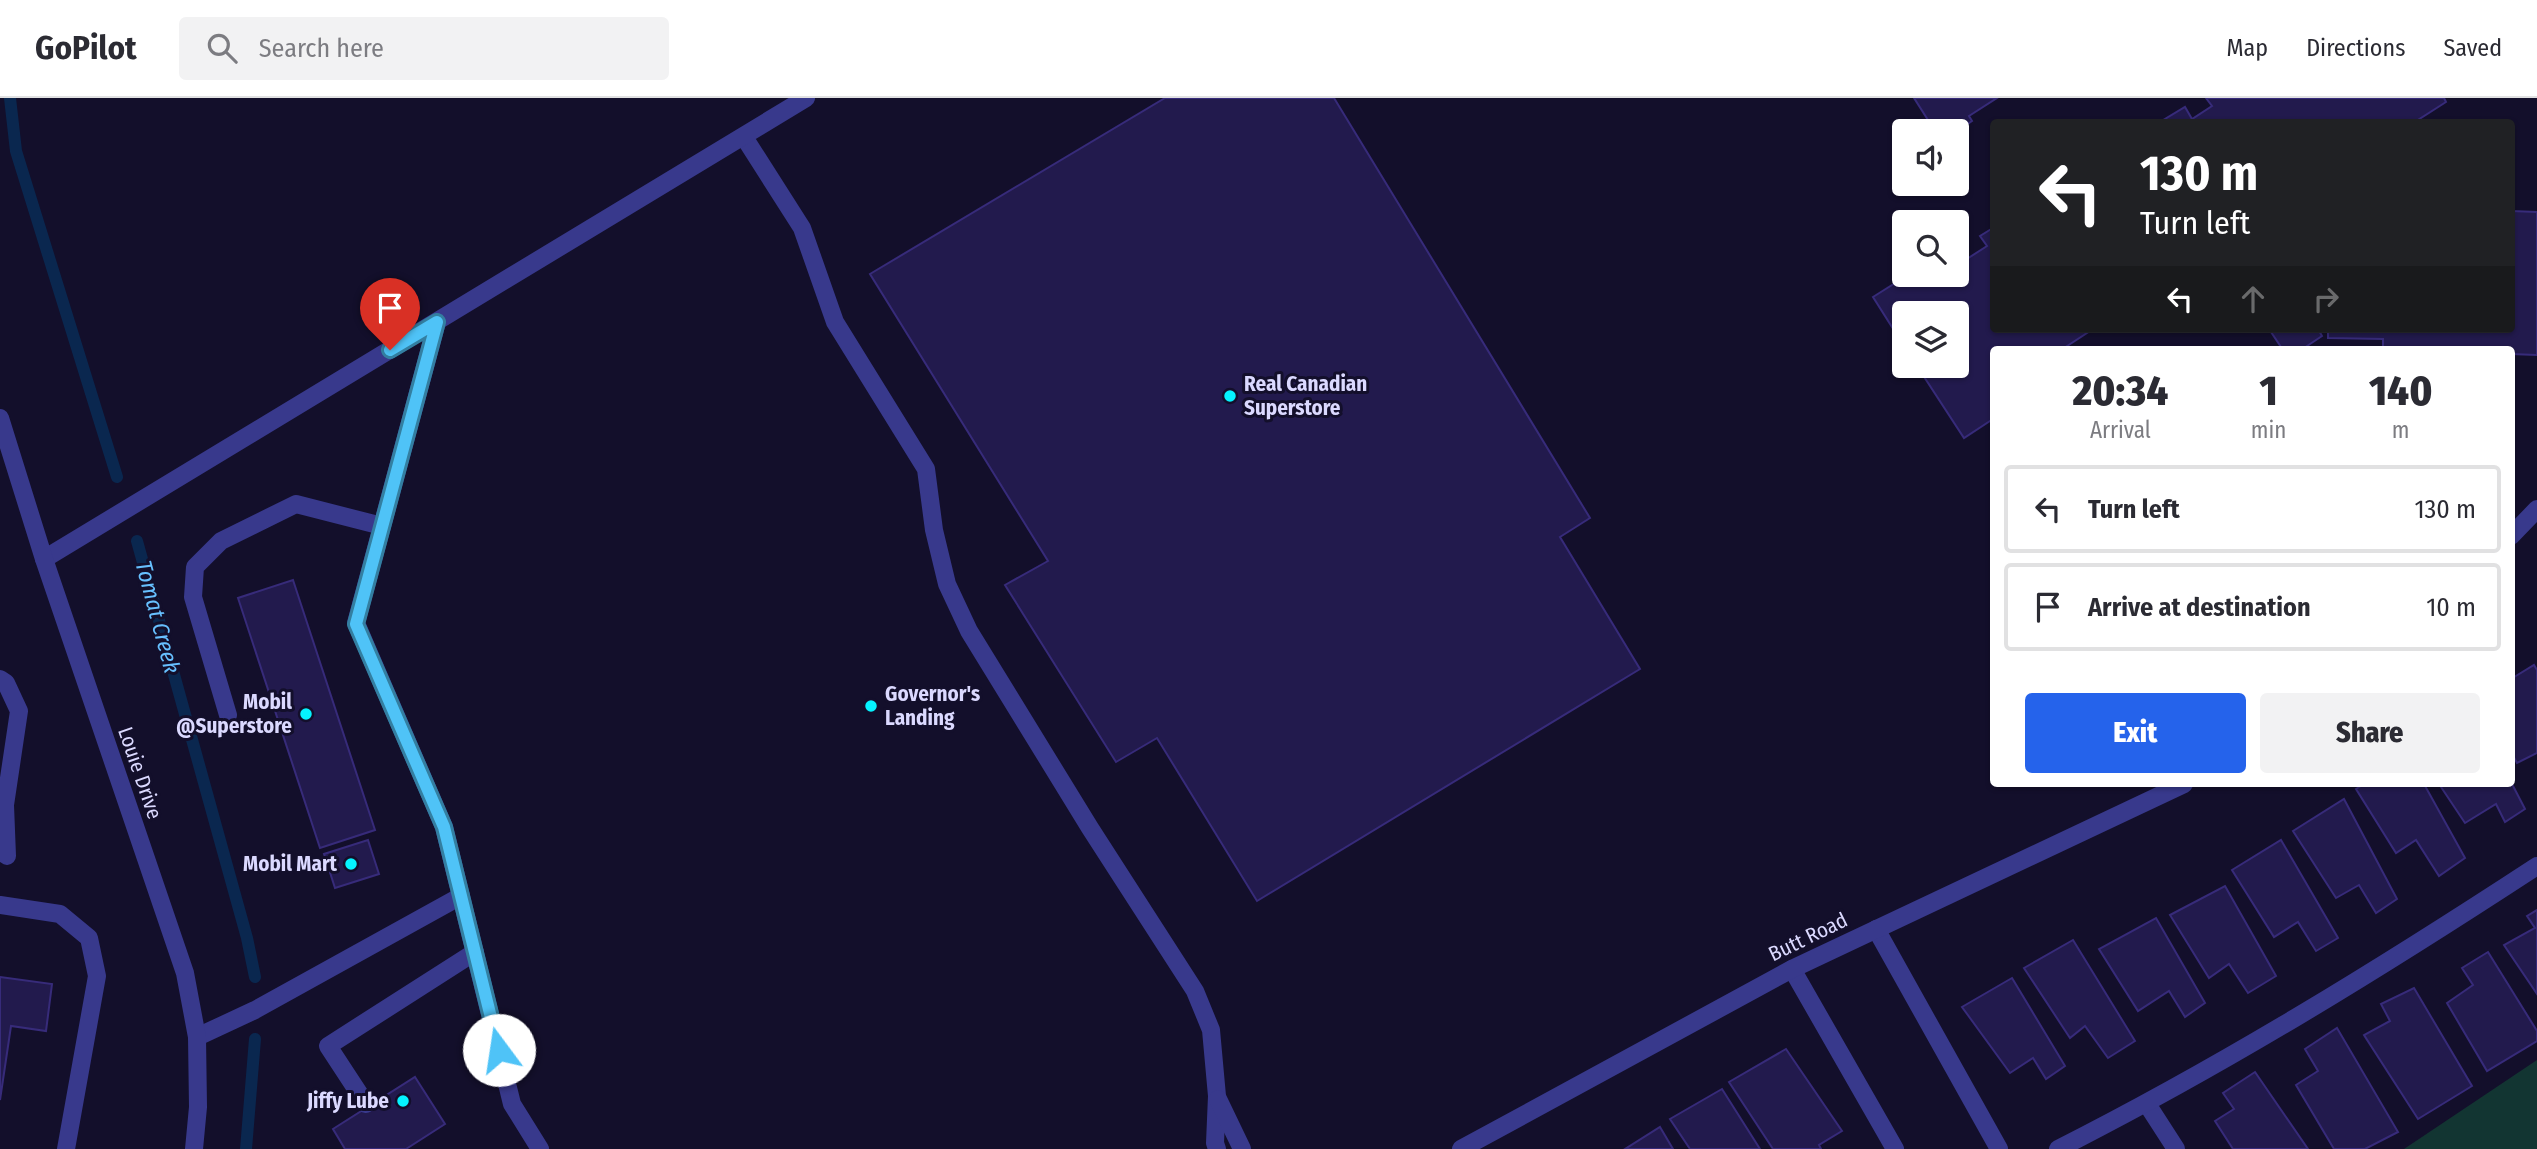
<!DOCTYPE html>
<html lang="en">
<head>
<meta charset="utf-8">
<style>
  body { margin:0; font-family:"Fira Sans Condensed",sans-serif; background:#f2f2f3; color:#2b2b33; height:100vh; display:flex; flex-direction:column; font-size:26px; white-space:nowrap }
  * { box-sizing:border-box; margin:0 }
  p { font-size:23px; color:#7c7c81 }
  .icon { flex:none; width:38px; height:38px; fill:none; stroke:currentColor; stroke-width:2; stroke-linecap:round; stroke-linejoin:round }
  .map { position:relative; flex:1; overflow:hidden }
  .side { position:absolute; left:1990px; top:248px; width:525px; height:441px; display:flex; flex-direction:column; background:#fff; border-radius:7px; box-shadow:0 2px 5px #0004 }
  .side>* { flex:none }
  .hud { position:absolute; left:1990px; top:21px; width:525px; height:214px; border-radius:7px; box-shadow:0 2px 5px #0004; background:#202124; color:#fff; overflow:hidden }
  .controls { position:absolute; left:1892px; top:21px; display:grid; gap:14px }
  .controls a { display:grid; place-items:center; width:77px; height:77px; border-radius:7px; background:#fff; box-shadow:0 2px 5px #0004; font-size:35px }
  .pin { position:absolute; display:grid; place-items:center; width:60px; height:60px; color:#fff; margin:-72px -30px; border-radius:50% 50% 50% 0; rotate:-45deg; box-shadow:0 0 7px #0007 }
  .pin .icon { rotate:45deg }
  .me { position:absolute; width:77px; margin:-38px; rotate:346deg; stroke-linejoin:round; filter:drop-shadow(0 0 5px #0008) }
  .turn { display:flex; align-items:center; gap:24px; height:147px; padding:0 35px; font-size:32px }
  .turn .icon { width:91px; height:91px; stroke-width:2.5 }
  .turn b { display:block; font-size:49px; line-height:60px }
  .lanes { display:flex; align-items:center; height:66px; padding:0 35px; background:#0003; justify-content:center; gap:35px; direction:ltr }
  .lanes .off { opacity:.35 }
  .eta { display:flex; justify-content:space-evenly; align-items:center; height:119px; text-align:center }
  .eta b { font-size:42px; font-weight:800; line-height:49px }
  .action { display:flex; gap:14px; margin-top:auto; padding:14px 35px }
  .action a { flex:1; height:80px; border-radius:7px; background:#2563eb; color:#fff; font-size:28px; font-weight:800; line-height:80px; text-align:center }
  .action a+a { background:#f2f2f3; color:#2b2b33 }
  ul { padding:0; list-style:none }
  li { display:flex; align-items:center; gap:21px; height:88px; margin:0 14px 10px; padding:0 21px; border:4px solid #e1e1e2; border-radius:7px }
  li div { flex:1 }
  li b { display:block; font-size:26px }
  li em { font-style:normal }
  header { display:flex; align-items:center; gap:42px; box-sizing:border-box; height:98px; padding:0 35px; background:#fff; border-bottom:2px solid #e1e1e2 }
  header strong { font-size:33px }
  nav { display:flex; gap:38px; margin-inline-start:auto; font-size:24px }
  .search { width:490px; height:63px; background:#f2f2f3; display:flex; align-items:center; gap:18px; box-sizing:border-box; padding:0 24px; border-radius:7px; color:#7c7c81; font-size:26px }
  .map>svg:first-child { display:block }
  .green { fill:#123532 }
  .lines { fill:none; stroke-linecap:round; stroke-linejoin:round }
  .stream { stroke:#0a274f; stroke-width:12 }
  .building { fill:#221a4d; stroke:#372b7a; stroke-width:2 }
  .service { stroke:#38398c; stroke-width:18 }
  .minor { stroke:#38398c; stroke-width:18 }
  .tertiary { stroke:#38398c; stroke-width:18 }
  .route-casing { stroke:#337fa1; stroke-width:18 }
  .route { stroke:#4fc3f7; stroke-width:12 }
  .poi-dot { fill:#05f3ff; stroke:#130f2b; stroke-width:2.5 }
  .labels { text-anchor:middle; dominant-baseline:central; stroke-width:6; stroke-linejoin:round; paint-order:stroke }
  .poi-label { font-size:21px; font-weight:bold; fill:#dbd9ff; stroke:#130f2b; text-anchor:end }
  .street-label { font-size:21px; fill:#dbd9ff; stroke:#130f2b }
  .water-label { font-size:23px; font-style:italic; fill:#67c0ff; stroke:#130f2b }
</style>
</head>
<body>
<header>
<strong>GoPilot</strong>
<div class="search"><svg class="icon" aria-label="search" viewBox="0 0 24 24"><circle cx="10" cy="10" r="6"/><path d="M15 15l6 6"/></svg>Search here</div>
<nav><a>Map</a><a>Directions</a><a>Saved</a></nav>
</header>
<div class="map">
<svg width="2537" height="1051" viewBox="0 0 2537 1051">
  <rect width="100%" height="100%" fill="#130f2b"/>
  <path class="green" d="M 2537,962 L 2537,1051 L 2404,1051 Z"/>
  <g class="lines">
    <g class="stream">
      <path d="M 10,0 L 16,53 L 117,379"/>
      <path d="M 137,443 L 247,840 L 255,879"/>
      <path d="M 246,1051 L 255,941"/>
    </g>
  </g>
  <g class="building">
    <path d="M 1165,0 L 1334,0 L 1590,420 L 1560,439 L 1640,571 L 1257,803 L 1157,640 L 1116,664 L 1005,487 L 1048,463 L 870,176 Z"/>
    <path d="M 1914,0 L 1997,0 L 1969,18 L 1972,23 L 1956,34 L 1935,33 Z"/>
    <path d="M 2206,0 L 2444,0 L 2446,4 L 2418,22 L 2420,24 L 2160,24 L 2185,9 L 2192,21 L 2212,8 Z"/>
    <path d="M 2511,113 L 2537,114 L 2537,257 L 2511,256 L 2511,252 L 2383,252 L 2383,241 L 2328,240 L 2328,231 L 2511,231 Z"/>
    <path d="M 1993,130 L 1993,231 L 2093,231 L 2061,252 L 1993,252 L 1993,321 L 1964,340 L 1917,268 L 1956,268 L 1956,215 L 1904,215 L 1904,248 L 1873,199 L 1908,177 L 1956,177 L 1956,168 L 1987,148 L 1980,138 Z"/>
    <path d="M 2269,231 L 2318,231 L 2322,238 L 2301,252 L 2283,252 Z"/>
    <path d="M 293,482 L 375,732 L 320,750 L 238,500 Z"/>
    <path d="M 2534,567 L 2537,572 L 2537,655 L 2517,665 L 2511,654 L 2511,581 Z"/>
    <path d="M 2511,684 L 2525,711 L 2505,724 L 2496,706 L 2465,725 L 2439,686 Z"/>
    <path d="M 2364,686 L 2424,686 L 2465,760 L 2439,778 L 2416,742 L 2396,755 L 2356,691 Z"/>
    <path d="M 2344,701 L 2397,801 L 2376,815 L 2359,787 L 2336,800 L 2293,733 Z"/>
    <path d="M 368,742 L 379,776 L 335,790 L 324,756 Z"/>
    <path d="M 2281,742 L 2338,840 L 2316,853 L 2298,824 L 2274,839 L 2232,772 Z"/>
    <path d="M 2225,788 L 2276,878 L 2248,895 L 2229,866 L 2209,880 L 2170,817 Z"/>
    <path d="M 2537,812 L 2537,896 L 2504,847 L 2535,830 L 2527,818 Z"/>
    <path d="M 2156,820 L 2205,905 L 2185,919 L 2169,893 L 2138,913 L 2099,851 Z"/>
    <path d="M 2073,842 L 2135,943 L 2108,960 L 2085,928 L 2070,940 L 2024,870 Z"/>
    <path d="M 2488,854 L 2537,933 L 2537,943 L 2487,973 L 2447,905 L 2473,887 L 2462,870 Z"/>
    <path d="M 0,879 L 52,886 L 46,933 L 11,928 L 0,1002 Z"/>
    <path d="M 2012,880 L 2065,968 L 2046,981 L 2033,960 L 2010,975 L 1962,909 Z"/>
    <path d="M 2414,890 L 2472,988 L 2418,1021 L 2364,937 L 2390,923 L 2381,906 Z"/>
    <path d="M 2337,930 L 2398,1034 L 2365,1051 L 2334,1051 L 2296,987 L 2318,973 L 2305,951 Z"/>
    <path d="M 1786,951 L 1842,1033 L 1819,1047 L 1821,1051 L 1773,1051 L 1729,984 Z"/>
    <path d="M 2255,974 L 2308,1051 L 2233,1051 L 2215,1023 L 2234,1011 L 2223,995 Z"/>
    <path d="M 415,979 L 445,1026 L 406,1051 L 345,1051 L 333,1031 Z"/>
    <path d="M 1722,991 L 1760,1051 L 1690,1051 L 1670,1021 Z"/>
    <path d="M 1660,1029 L 1673,1051 L 1625,1051 Z"/>
  </g>
  <g class="lines">
    <g class="service">
      <path d="M 744,39 L 802,130 L 835,224 L 926,371 L 934,432 L 947,486 L 969,533 L 1090,730 L 1195,893 L 1211,932 L 1217,998 L 1215,1045 L 1217,1051"/>
      <path d="M 437,224 L 356,525 L 444,729 L 512,1006 L 540,1051"/>
      <path d="M 44,461 L 806,0"/>
      <path d="M 0,581 L 6,585 L 19,613 L 5,707 L 7,758"/>
      <path d="M 228,617 L 193,499 L 195,469 L 221,443 L 296,406 L 382,428"/>
      <path d="M 0,807 L 60,816 L 89,840 L 97,878 L 66,1051"/>
      <path d="M 1876,831 L 1999,1051"/>
      <path d="M 1792,871 L 1895,1051"/>
      <path d="M 197,939 L 255,912 L 461,798"/>
      <path d="M 1218,1001 L 1242,1051"/>
      <path d="M 366,1006 L 328,948 L 475,854"/>
      <path d="M 2147,1006 L 2176,1051"/>
      <path d="M 2058,1051 C 2224,967 2381,870 2537,768"/>
    </g>
    <path class="minor" d="M 0,320 L 44,461 L 185,875 L 197,939 L 198,1009 L 194,1051"/>
    <g class="tertiary">
      <path d="M 2511,438 L 2537,411"/>
      <path d="M 1461,1051 L 1792,871 L 2184,686"/>
    </g>
  </g>
  <g class="lines">
    <g class="route-casing">
      <path id="route" d="M 390,252 L 437,224 L 356,526 L 444,729 L 499,952"/>
    </g>
    <use href="#route" class="route"/>
  </g>
  <g class="poi-dot">
    <circle cx="1230" cy="298" r="7"/>
    <circle cx="871" cy="608" r="7"/>
    <circle cx="306" cy="616" r="7"/>
    <circle cx="351" cy="766" r="7"/>
    <circle cx="403" cy="1003" r="7"/>
  </g>
  <g class="labels">
    <g class="poi-label">
      <text x="1244" y="286" text-anchor="start">Real Canadian<tspan x="1244" dy="24">Superstore</tspan></text>
      <text x="885" y="596" text-anchor="start">Governor's<tspan x="885" dy="24">Landing</tspan></text>
      <text x="292" y="604">Mobil<tspan x="292" dy="24">@Superstore</tspan></text>
      <text x="337" y="766">Mobil Mart</text>
      <text x="389" y="1003">Jiffy Lube</text>
    </g>
    <g class="street-label">
      <text transform="translate(140 675) rotate(71)">Louie Drive</text>
      <text transform="translate(1808 839) rotate(-26)">Butt Road</text>
    </g>
    <g class="water-label">
      <text transform="translate(158 519) rotate(75)">Tomat Creek</text>
    </g>
  </g>
</svg>
<div class="controls">
<a><svg class="icon" aria-label="sound" viewBox="0 0 24 24"><path d="M4 9h4l5-4v14l-5-4H4zM17 9q2 3 0 6"/></svg></a>
<a><svg class="icon" aria-label="search" viewBox="0 0 24 24"><circle cx="10" cy="10" r="6"/><path d="M15 15l6 6"/></svg></a>
<a><svg class="icon" aria-label="layers" viewBox="0 0 24 24"><path d="M12 4l9 5-9 5-9-5zM3 14l9 5 9-5"/></svg></a>
</div>
<div class="pin" style="left:390px;top:252px;background:#d93025"><svg class="icon" aria-label="arrive" viewBox="0 0 24 24"><path d="M6 21V4h12l-3 4 3 4H6"/></svg></div>
<svg class="me" style="left:499px;top:952px" viewBox="-20 -20 40 40"><circle r="19" fill="#fff"/><path d="M0-13L10 11 0 6-10 11z" fill="#4fc3f7"/></svg>
<div class="hud">
<div class="turn"><svg class="icon" aria-label="left" viewBox="0 0 24 24"><path d="M17 20v-9H6M10 6l-5 5 5 5"/></svg><div><b>130 m</b>Turn left</div></div>
<div class="lanes"><svg class="icon" aria-label="left" viewBox="0 0 24 24"><path d="M17 20v-9H6M10 6l-5 5 5 5"/></svg><svg class="icon off" aria-label="ahead" viewBox="0 0 24 24"><path d="M12 20V5M6 11l6-6 6 6"/></svg><svg class="icon off" aria-label="right" viewBox="0 0 24 24"><path d="M7 20v-9h11M14 6l5 5-5 5"/></svg></div>
</div>
<section class="side">
<div class="eta">
<div><b>20:34</b><p>Arrival</p></div>
<div><b>1</b><p>min</p></div>
<div><b>140</b><p>m</p></div>
</div>
<ul>
<li><svg class="icon" aria-label="left" viewBox="0 0 24 24"><path d="M17 20v-9H6M10 6l-5 5 5 5"/></svg><div><b>Turn left</b></div><em>130 m</em></li>
<li><svg class="icon" aria-label="arrive" viewBox="0 0 24 24"><path d="M6 21V4h12l-3 4 3 4H6"/></svg><div><b>Arrive at destination</b></div><em>10 m</em></li>
</ul>
<div class="action"><a>Exit</a><a>Share</a></div>
</section>
</div>
</body>
</html>
